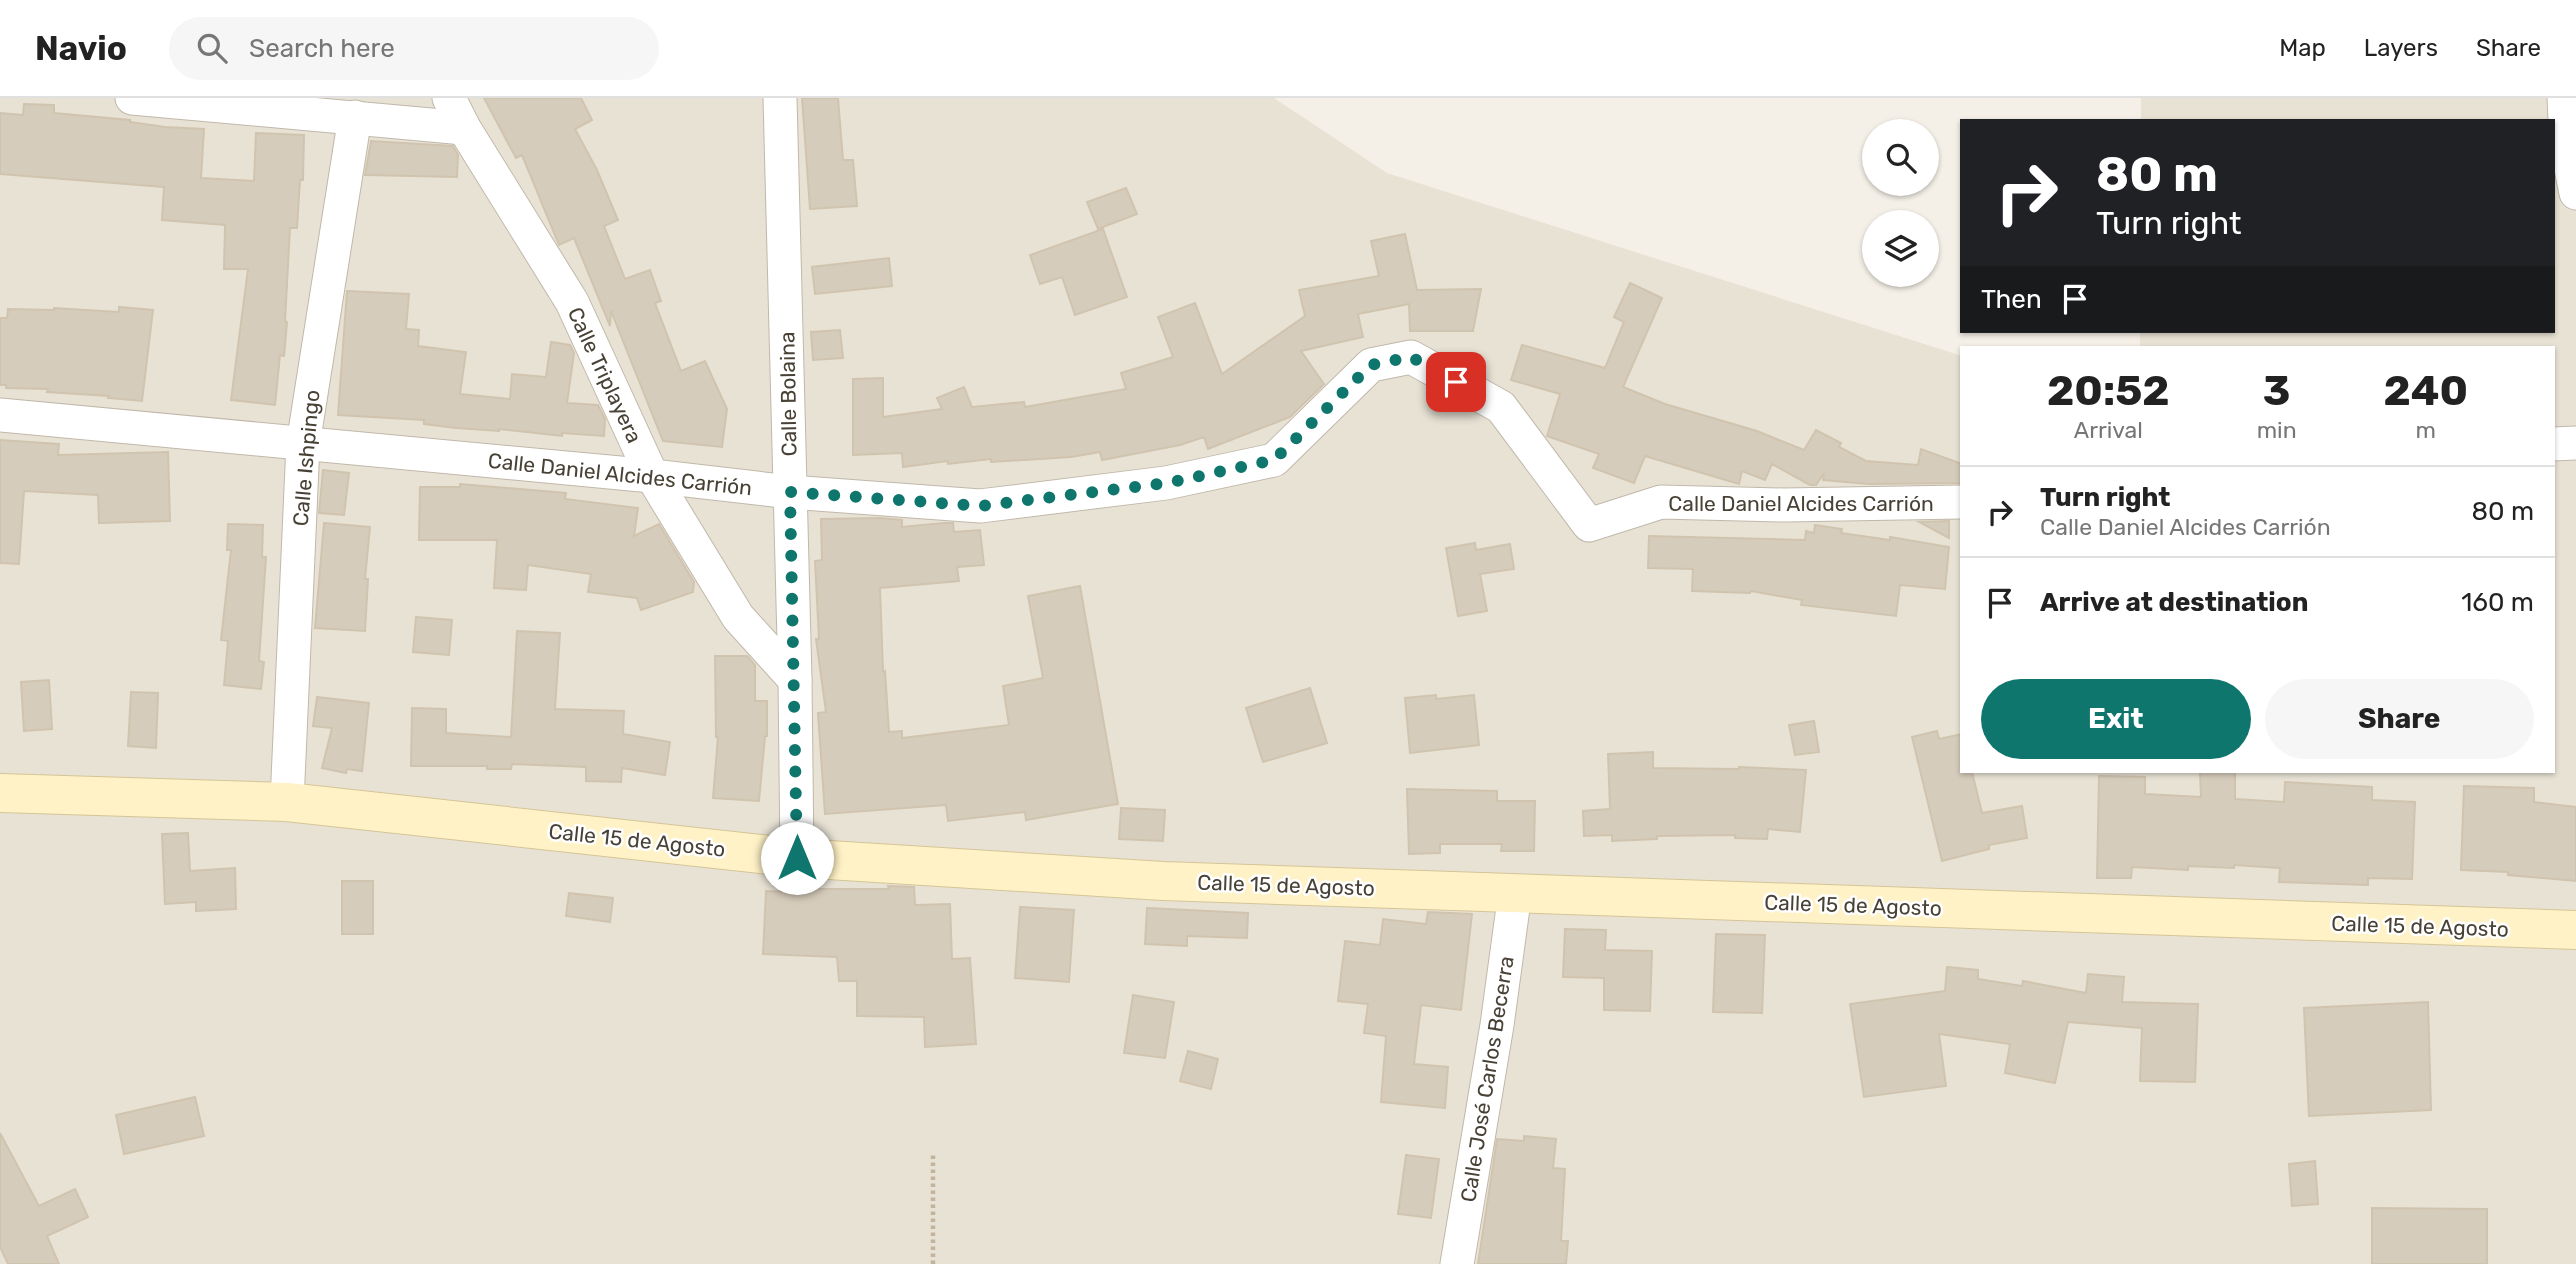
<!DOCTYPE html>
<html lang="en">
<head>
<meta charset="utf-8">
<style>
  body { margin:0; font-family:Rubik,sans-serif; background:#f6f6f6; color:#222; height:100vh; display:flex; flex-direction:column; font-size:26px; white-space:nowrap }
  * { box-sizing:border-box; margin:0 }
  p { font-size:23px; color:#767676 }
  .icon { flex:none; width:38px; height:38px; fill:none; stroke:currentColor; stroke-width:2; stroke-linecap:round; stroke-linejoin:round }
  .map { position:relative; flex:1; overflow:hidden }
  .drawer { position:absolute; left:1960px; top:248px; width:595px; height:427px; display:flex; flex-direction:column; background:#fff; border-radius:0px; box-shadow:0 2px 5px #0004 }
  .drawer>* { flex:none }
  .guide { position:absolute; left:1960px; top:21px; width:595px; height:214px; border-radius:0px; box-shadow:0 2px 5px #0004; background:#202124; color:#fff; overflow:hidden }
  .controls { position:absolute; left:1862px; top:21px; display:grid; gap:14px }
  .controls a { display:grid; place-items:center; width:77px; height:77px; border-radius:50%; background:#fff; box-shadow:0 2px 5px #0004; font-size:35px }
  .pin { position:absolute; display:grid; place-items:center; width:60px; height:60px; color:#fff; margin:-30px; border-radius:14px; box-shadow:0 4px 10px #0006 }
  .me { position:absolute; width:77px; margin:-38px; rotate:0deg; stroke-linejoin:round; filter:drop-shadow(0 0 5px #0008) }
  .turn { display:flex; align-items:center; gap:24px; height:147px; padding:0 21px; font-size:32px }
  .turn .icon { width:91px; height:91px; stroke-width:2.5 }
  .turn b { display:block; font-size:49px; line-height:60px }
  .then { display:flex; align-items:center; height:66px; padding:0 21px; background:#0003; gap:14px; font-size:26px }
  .eta { display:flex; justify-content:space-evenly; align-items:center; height:119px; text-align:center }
  .eta b { font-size:42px; font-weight:700; line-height:49px }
  .button { display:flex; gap:14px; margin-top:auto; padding:14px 21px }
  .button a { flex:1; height:80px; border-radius:42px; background:#0f766e; color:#fff; font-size:28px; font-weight:700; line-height:80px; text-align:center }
  .button a+a { background:#f6f6f6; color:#222 }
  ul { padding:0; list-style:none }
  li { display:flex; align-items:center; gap:21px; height:91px; padding:0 21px; border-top:2px solid #e0e0e0 }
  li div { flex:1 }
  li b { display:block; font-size:26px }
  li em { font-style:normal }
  header { display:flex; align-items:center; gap:42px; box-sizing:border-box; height:98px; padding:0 35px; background:#fff; border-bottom:2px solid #e0e0e0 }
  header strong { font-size:33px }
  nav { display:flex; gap:38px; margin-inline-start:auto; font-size:24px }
  .search { width:490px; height:63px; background:#f6f6f6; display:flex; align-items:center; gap:18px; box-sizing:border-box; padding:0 24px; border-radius:38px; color:#767676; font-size:26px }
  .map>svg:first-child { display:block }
  .residential { fill:#e8e2d5 }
  .building { fill:#d6ccbc; stroke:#d1c4af; stroke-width:2 }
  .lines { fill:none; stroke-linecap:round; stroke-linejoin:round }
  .street-casing { stroke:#c0b8aa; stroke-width:35 }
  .secondary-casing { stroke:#d5c596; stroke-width:40 }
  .path { stroke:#c2b49a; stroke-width:4.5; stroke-dasharray:3.5 3.5; stroke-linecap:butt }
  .street { stroke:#fff; stroke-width:33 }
  .secondary { stroke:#fff2c7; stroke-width:38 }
  .route { stroke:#0f766e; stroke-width:12; stroke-dasharray:0 21.6 }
  .labels { text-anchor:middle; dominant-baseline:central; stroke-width:5; stroke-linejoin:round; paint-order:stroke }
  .street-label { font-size:21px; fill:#484136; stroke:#fff }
</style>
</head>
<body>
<header>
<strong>Navio</strong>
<div class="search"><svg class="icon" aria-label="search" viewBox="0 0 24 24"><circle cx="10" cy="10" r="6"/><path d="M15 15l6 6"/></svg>Search here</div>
<nav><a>Map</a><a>Layers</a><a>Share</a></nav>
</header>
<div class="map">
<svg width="2576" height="1166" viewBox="0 0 2576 1166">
  <rect width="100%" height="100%" fill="#f4f0e7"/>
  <path class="residential" d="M 0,0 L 1274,0 L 1387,75 L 1962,258 L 1962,674 L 2553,674 L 2553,250 L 2140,250 L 2140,233 L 2553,233 L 2553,23 L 2141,23 L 2141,0 L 2576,0 L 2576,1166 L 0,1166 Z"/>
  <g class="building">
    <path d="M 484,0 L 581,0 L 592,22 L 575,31 L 597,72 L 618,122 L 604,128 L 625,181 L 650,172 L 661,203 L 655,205 L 681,273 L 705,263 L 727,311 L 722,349 L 663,343 L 611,213 L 610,228 L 574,140 L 559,147 L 522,57 L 516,60 Z"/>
    <path d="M 802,0 L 838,0 L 843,62 L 853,62 L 857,108 L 810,111 Z"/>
    <path d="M 24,6 L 54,7 L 54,15 L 130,22 L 130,24 L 165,29 L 204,31 L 201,80 L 254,83 L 256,35 L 304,37 L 303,82 L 300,82 L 297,130 L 290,130 L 285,223 L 287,224 L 284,258 L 280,257 L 275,307 L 231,302 L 248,171 L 224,171 L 225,127 L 162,122 L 164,89 L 0,76 L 0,15 L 23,17 Z"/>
    <path d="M 371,43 L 453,48 L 458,57 L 457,79 L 365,77 Z"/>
    <path d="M 1126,90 L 1137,116 L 1098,131 L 1087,104 Z"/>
    <path d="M 1103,131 L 1127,199 L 1075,217 L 1062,179 L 1040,186 L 1030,157 Z"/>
    <path d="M 1405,136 L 1417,192 L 1481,191 L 1473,233 L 1410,233 L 1409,206 L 1358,216 L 1363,239 L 1301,253 L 1324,286 L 1290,319 L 1208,351 L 1204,339 L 1180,347 L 1102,362 L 1100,354 L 1071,359 L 991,364 L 991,361 L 948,366 L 947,363 L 903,369 L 902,355 L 853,357 L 853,281 L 883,280 L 883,319 L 942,311 L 937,300 L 964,289 L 972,309 L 1024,304 L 1025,309 L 1126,291 L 1121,275 L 1173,259 L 1158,219 L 1195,205 L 1222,276 L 1305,218 L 1299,192 L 1379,178 L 1371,143 Z"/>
    <path d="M 889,160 L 892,188 L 815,196 L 812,169 Z"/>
    <path d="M 1630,185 L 1662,200 L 1623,289 L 1665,306 L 1757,333 L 1804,352 L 1816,332 L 1841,345 L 1839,349 L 1866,363 L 1918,367 L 1921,351 L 1962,366 L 1962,385 L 1869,386 L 1823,382 L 1824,375 L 1816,387 L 1810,387 L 1772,366 L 1765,382 L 1742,373 L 1739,386 L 1645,358 L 1634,385 L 1593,370 L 1599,356 L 1547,338 L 1560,296 L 1511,282 L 1522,247 L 1605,270 L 1624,224 L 1614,219 Z"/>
    <path d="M 347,193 L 409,196 L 406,231 L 419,232 L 418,248 L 466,254 L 460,296 L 510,301 L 512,276 L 546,279 L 551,244 L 570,247 L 574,255 L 567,305 L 598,307 L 605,321 L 604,338 L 562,335 L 562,338 L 499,331 L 499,333 L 456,330 L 424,326 L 424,322 L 338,317 Z"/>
    <path d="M 119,209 L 153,212 L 142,303 L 108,300 L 109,298 L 47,294 L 48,291 L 6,290 L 6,287 L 0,287 L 0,220 L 7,220 L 8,211 L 54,212 L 54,210 L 119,214 Z"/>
    <path d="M 840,232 L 843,260 L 813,262 L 811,234 Z"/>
    <path d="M 0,342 L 59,346 L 58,357 L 168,354 L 170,423 L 99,425 L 98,397 L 24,393 L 19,466 L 0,465 Z"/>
    <path d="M 323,372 L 349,375 L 344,417 L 319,415 Z"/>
    <path d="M 460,386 L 566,395 L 565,401 L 638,410 L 634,438 L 659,426 L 694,484 L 693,494 L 641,512 L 637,500 L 588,494 L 591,476 L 528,467 L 526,492 L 494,490 L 497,442 L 419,442 L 420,389 L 460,389 Z"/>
    <path d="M 880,420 L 902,422 L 902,429 L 944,425 L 953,425 L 954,434 L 980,432 L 984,467 L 957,469 L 959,483 L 880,490 L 883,574 L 885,573 L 889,634 L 902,633 L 902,640 L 1009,627 L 1003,588 L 1043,580 L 1028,498 L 1080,488 L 1118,706 L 1026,722 L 1025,714 L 948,723 L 946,707 L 825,716 L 818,615 L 826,614 L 816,541 L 819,541 L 815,463 L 822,462 L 821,421 Z"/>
    <path d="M 1949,423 L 1949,440 L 1919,424 Z"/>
    <path d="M 324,425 L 370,429 L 365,481 L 368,481 L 365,533 L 315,530 Z"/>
    <path d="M 228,426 L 263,427 L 262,459 L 266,459 L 259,563 L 264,564 L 261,591 L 224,587 L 228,543 L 221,542 L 231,452 L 227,452 Z"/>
    <path d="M 1815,427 L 1842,431 L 1841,435 L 1890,442 L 1890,439 L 1949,449 L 1945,491 L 1900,487 L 1896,518 L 1801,507 L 1802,502 L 1751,493 L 1750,495 L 1692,493 L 1693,471 L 1648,470 L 1649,438 L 1805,442 L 1806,433 L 1814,435 Z"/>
    <path d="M 1475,445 L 1476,452 L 1510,446 L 1514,471 L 1480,476 L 1487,513 L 1458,518 L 1446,450 Z"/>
    <path d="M 416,519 L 452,522 L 449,557 L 413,554 Z"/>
    <path d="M 517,533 L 560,535 L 555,611 L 624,613 L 623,636 L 670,644 L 665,677 L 622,670 L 621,684 L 586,683 L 586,669 L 512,666 L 511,671 L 487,671 L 487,668 L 411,668 L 412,610 L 446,611 L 446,635 L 511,639 Z"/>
    <path d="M 715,558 L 747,558 L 755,567 L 755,603 L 767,603 L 767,638 L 765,638 L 759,703 L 713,700 L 718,639 L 716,639 Z"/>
    <path d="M 49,582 L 52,631 L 24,633 L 21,584 Z"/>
    <path d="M 1310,590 L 1327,645 L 1263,664 L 1246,610 Z"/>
    <path d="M 131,594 L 158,595 L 156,650 L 128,648 Z"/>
    <path d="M 1436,597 L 1436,601 L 1474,597 L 1479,647 L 1410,655 L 1405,600 Z"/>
    <path d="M 317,599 L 369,605 L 362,673 L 347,671 L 346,675 L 322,670 L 332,630 L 313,628 Z"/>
    <path d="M 1814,623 L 1819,654 L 1795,657 L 1789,627 Z"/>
    <path d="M 1937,633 L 1939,641 L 1962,636 L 1962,674 L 1972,674 L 1982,715 L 2022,708 L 2027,740 L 1989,747 L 1989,751 L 1942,763 L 1912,639 Z"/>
    <path d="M 1653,654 L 1653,670 L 1739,671 L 1739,669 L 1806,672 L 1800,734 L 1768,731 L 1767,741 L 1735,740 L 1735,737 L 1657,738 L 1657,741 L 1612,743 L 1612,737 L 1584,738 L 1583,713 L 1610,711 L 1608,656 Z"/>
    <path d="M 2200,674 L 2235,674 L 2235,701 L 2284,704 L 2285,684 L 2372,689 L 2372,702 L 2415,704 L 2412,781 L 2368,780 L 2368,787 L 2279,784 L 2280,770 L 2234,767 L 2234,770 L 2188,768 L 2188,772 L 2132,769 L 2131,780 L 2097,780 L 2099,678 L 2145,679 L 2145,696 L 2201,699 Z"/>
    <path d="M 2464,688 L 2534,690 L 2534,704 L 2576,709 L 2576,783 L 2508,777 L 2508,774 L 2461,772 Z"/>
    <path d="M 1407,691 L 1497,693 L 1497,703 L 1535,703 L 1534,753 L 1501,753 L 1502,746 L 1440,746 L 1440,755 L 1409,756 Z"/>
    <path d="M 1121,710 L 1165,712 L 1163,743 L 1119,741 Z"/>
    <path d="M 188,735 L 190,773 L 235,770 L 236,811 L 196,813 L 196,804 L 165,806 L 162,736 Z"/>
    <rect x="342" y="783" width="31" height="53"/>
    <path d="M 888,788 L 914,789 L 915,807 L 950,806 L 952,861 L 970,860 L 976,946 L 925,949 L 924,919 L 857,918 L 857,883 L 839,883 L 837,859 L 763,856 L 766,793 L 810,795 L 810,791 L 889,791 Z"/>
    <path d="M 569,795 L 613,800 L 610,824 L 566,818 Z"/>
    <path d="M 1020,809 L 1074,812 L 1069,884 L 1015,880 Z"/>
    <path d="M 1147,810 L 1248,815 L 1247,840 L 1187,838 L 1187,848 L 1145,846 Z"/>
    <path d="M 1428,814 L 1472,816 L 1461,912 L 1421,907 L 1414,966 L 1448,969 L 1445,1010 L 1381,1004 L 1386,938 L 1364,935 L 1368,906 L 1338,903 L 1345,843 L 1380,847 L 1383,821 L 1426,826 Z"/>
    <path d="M 1565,831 L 1606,832 L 1605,852 L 1652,853 L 1650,913 L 1604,912 L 1604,880 L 1563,879 Z"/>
    <path d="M 1716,836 L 1765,837 L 1762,915 L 1713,914 Z"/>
    <path d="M 1947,869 L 1978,872 L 1978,881 L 2022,888 L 2023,883 L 2086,895 L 2088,876 L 2124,879 L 2122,904 L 2198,906 L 2195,984 L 2140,983 L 2142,930 L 2068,924 L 2055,985 L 2005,975 L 2010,946 L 1939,936 L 1946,988 L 1864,999 L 1850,906 L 1945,893 Z"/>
    <path d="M 1133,897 L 1174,904 L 1165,960 L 1124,955 Z"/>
    <path d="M 2428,904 L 2431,1012 L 2309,1018 L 2304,910 Z"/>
    <path d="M 1188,953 L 1218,961 L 1211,991 L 1180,983 Z"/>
    <path d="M 195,999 L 204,1038 L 124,1056 L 116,1017 Z"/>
    <path d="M 0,1035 L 39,1108 L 75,1091 L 88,1119 L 47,1138 L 59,1166 L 8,1166 L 0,1149 Z"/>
    <path d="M 1524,1038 L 1556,1041 L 1553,1070 L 1565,1071 L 1561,1143 L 1568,1143 L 1566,1166 L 1478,1166 L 1497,1041 L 1524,1043 Z"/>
    <path d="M 1406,1057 L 1439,1061 L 1431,1120 L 1398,1116 Z"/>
    <path d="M 2315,1063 L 2318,1106 L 2292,1108 L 2289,1066 Z"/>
    <path d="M 2372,1110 L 2487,1111 L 2487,1166 L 2372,1166 Z"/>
  </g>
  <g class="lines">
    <g class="street-casing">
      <g id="street">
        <path d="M 132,0 L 464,30"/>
        <path d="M 449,0 L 464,30 L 572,204 L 652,378 L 738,519 L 795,582"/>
        <path d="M 780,0 L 795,582 L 797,760"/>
        <path d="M 2564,0 L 2566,46 L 2576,95"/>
        <path d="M 0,317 L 652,378 L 790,394 L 980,408 L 1166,385 L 1274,362 L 1371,267 L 1411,259 L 1501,309 L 1589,427 L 1661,404 L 1784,407 L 1962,404"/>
        <path d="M 2553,346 L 2576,345"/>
        <path d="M 287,704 L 303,346 L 355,19"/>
        <path d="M 1457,1166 L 1497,927 L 1515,795"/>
      </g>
    </g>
    <g class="secondary-casing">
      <path id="secondary" d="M 0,695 L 287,704 L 797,760 L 1163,783 L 2576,832"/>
    </g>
    <path class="path" d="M 933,1166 L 933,1056"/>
    <use href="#street" class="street"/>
    <use href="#secondary" class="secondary"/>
  </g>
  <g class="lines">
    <path class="route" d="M 797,760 L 790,394 L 980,408 L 1167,385 L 1274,362 L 1371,267 L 1411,259 L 1456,284"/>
  </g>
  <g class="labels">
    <g class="street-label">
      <text transform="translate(605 277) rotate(65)">Calle Triplayera</text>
      <text transform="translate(788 296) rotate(-91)">Calle Bolaina</text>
      <text transform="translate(306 360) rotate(-85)">Calle Ishpingo</text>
      <text transform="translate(620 376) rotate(6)">Calle Daniel Alcides Carrión</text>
      <text x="1801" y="405">Calle Daniel Alcides Carrión</text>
      <text transform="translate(637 742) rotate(6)">Calle 15 de Agosto</text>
      <text transform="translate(1286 787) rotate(2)">Calle 15 de Agosto</text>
      <text transform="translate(1853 807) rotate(2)">Calle 15 de Agosto</text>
      <text transform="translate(2420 828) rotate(2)">Calle 15 de Agosto</text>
      <text transform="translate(1487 981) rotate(-81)">Calle José Carlos Becerra</text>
    </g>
  </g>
</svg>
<div class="controls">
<a><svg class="icon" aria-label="search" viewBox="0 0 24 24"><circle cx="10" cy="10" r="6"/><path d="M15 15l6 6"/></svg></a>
<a><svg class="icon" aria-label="layers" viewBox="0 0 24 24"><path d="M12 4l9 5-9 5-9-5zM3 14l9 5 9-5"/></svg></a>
</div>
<div class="pin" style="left:1456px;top:284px;background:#d93025"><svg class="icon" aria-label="arrive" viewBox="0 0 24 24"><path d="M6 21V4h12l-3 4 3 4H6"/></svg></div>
<svg class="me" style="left:797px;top:760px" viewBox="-20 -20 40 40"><circle r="19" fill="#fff"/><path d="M0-13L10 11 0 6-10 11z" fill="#0f766e"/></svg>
<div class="guide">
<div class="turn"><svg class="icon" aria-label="right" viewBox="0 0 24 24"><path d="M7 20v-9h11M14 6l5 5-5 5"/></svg><div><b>80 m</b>Turn right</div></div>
<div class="then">Then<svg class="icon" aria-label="arrive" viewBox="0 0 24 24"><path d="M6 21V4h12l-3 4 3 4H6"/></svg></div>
</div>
<section class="drawer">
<div class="eta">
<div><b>20:52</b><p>Arrival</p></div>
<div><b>3</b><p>min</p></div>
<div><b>240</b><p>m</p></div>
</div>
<ul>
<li><svg class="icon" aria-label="right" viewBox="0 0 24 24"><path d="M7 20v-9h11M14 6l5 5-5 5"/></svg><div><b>Turn right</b><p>Calle Daniel Alcides Carrión</p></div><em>80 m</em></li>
<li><svg class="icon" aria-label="arrive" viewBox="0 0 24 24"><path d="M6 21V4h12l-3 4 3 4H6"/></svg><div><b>Arrive at destination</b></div><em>160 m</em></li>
</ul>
<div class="button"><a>Exit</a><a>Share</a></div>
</section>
</div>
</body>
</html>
